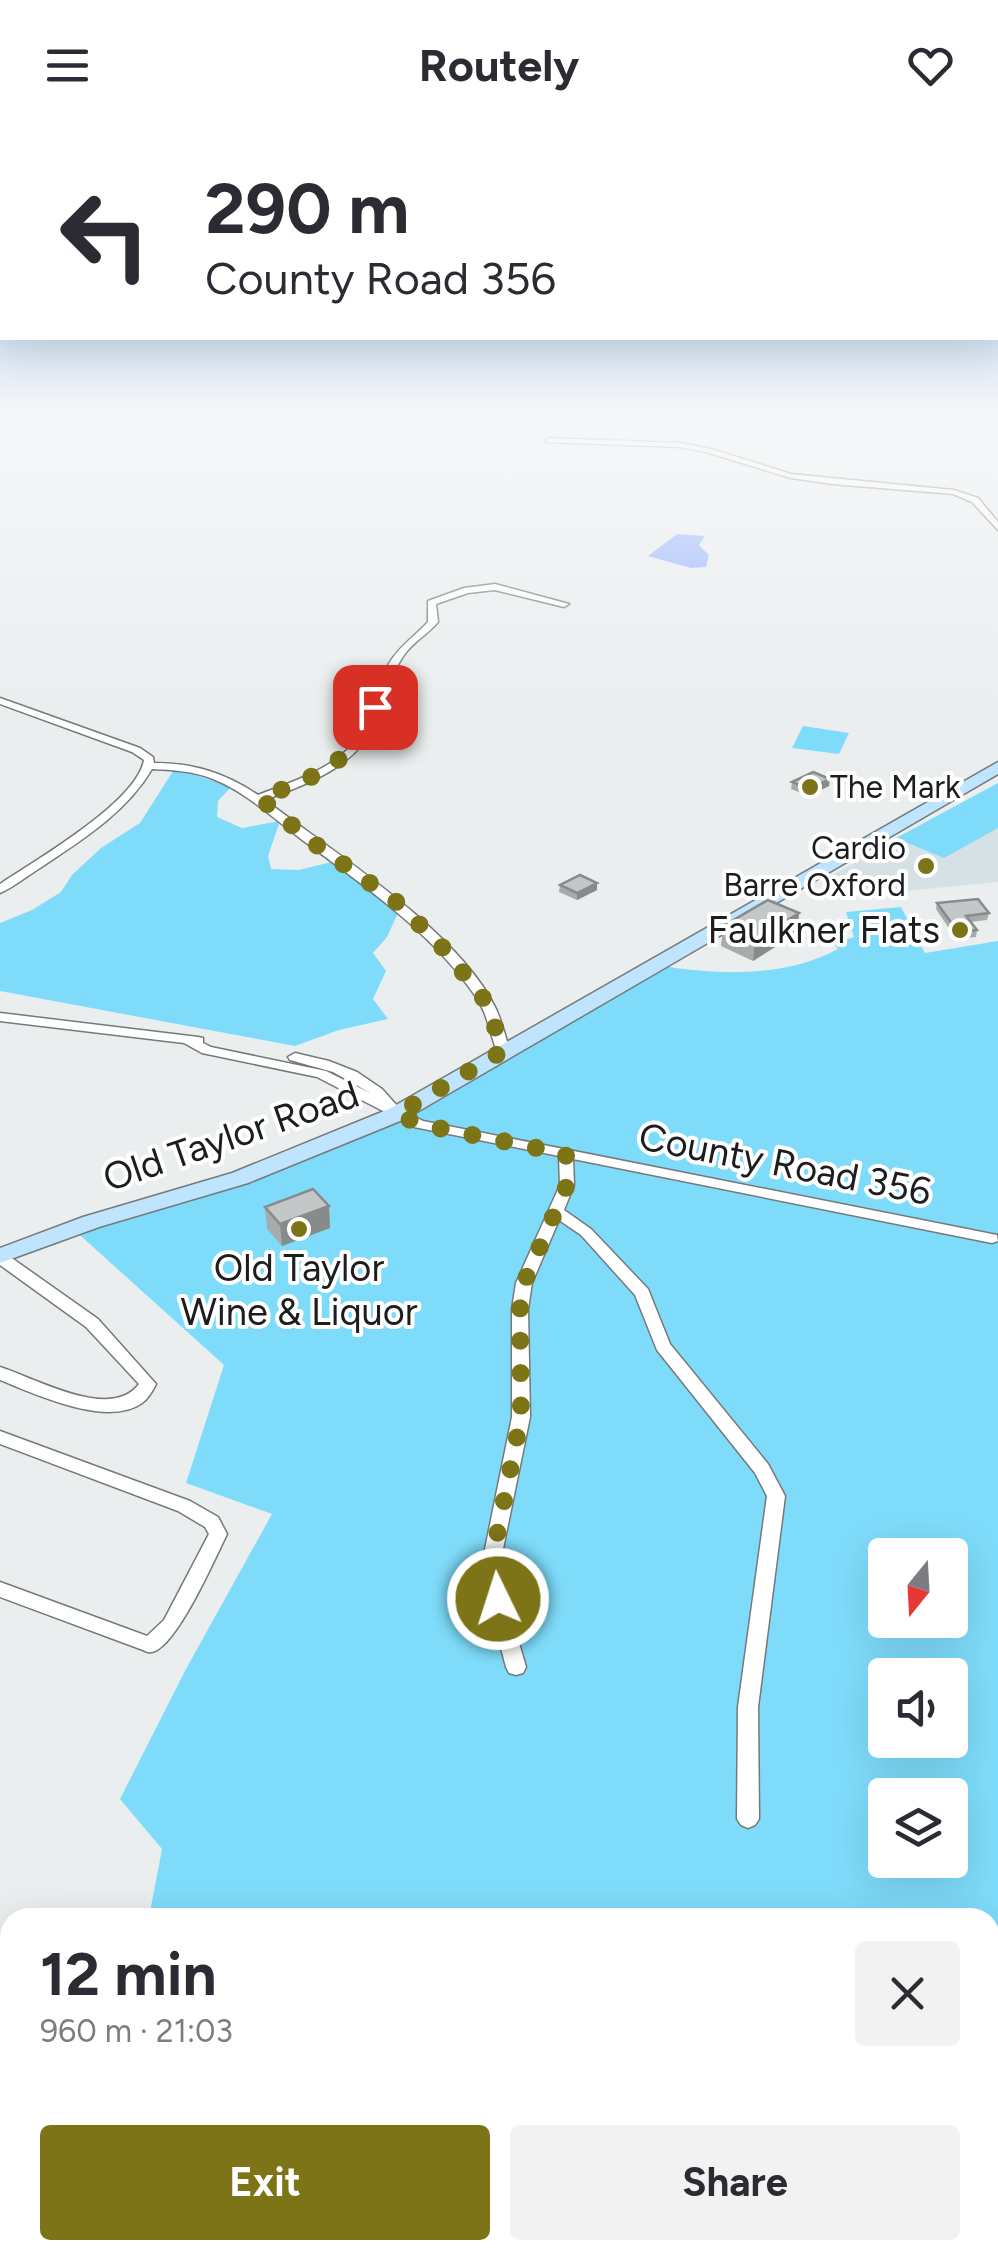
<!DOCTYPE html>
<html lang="en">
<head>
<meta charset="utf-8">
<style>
  body { margin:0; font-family:Figtree,sans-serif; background:#f2f2f3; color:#2b2b33; height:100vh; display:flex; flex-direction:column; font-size:38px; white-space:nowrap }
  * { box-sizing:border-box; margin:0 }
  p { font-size:32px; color:#7c7c81 }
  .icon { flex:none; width:55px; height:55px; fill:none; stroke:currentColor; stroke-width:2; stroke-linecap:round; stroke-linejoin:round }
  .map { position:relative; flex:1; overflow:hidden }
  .sheet { position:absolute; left:0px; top:1778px; width:1000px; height:352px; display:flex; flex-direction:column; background:#fff; border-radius:30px 30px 0 0; box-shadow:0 10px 40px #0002 }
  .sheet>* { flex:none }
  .banner { position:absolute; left:0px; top:0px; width:1000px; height:210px; box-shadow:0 10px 40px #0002; background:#fff; color:#2b2b33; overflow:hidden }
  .needle { width:65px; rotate:198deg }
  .tools { position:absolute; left:868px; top:1408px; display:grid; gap:20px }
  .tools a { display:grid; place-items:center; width:100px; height:100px; border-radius:10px; background:#fff; box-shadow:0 10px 40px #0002; font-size:50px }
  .pin { position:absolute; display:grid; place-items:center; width:85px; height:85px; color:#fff; margin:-42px; border-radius:20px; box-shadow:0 5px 15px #0006 }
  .me { position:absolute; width:110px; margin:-55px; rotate:356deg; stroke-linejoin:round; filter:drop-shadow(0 0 8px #0008) }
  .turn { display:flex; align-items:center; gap:35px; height:210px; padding:0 40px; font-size:45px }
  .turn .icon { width:130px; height:130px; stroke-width:2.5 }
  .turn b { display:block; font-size:70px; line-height:85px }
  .round { display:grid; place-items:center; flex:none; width:105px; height:105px; border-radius:10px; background:#f2f2f3 }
  .summary { display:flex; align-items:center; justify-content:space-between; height:170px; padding:0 40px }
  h1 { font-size:60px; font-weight:700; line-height:75px }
  .action { display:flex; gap:20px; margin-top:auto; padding:20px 40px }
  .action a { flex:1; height:115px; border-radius:10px; background:#7c7416; color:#fff; font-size:40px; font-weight:700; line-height:115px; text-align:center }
  .action a+a { background:#f2f2f3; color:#2b2b33 }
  header { display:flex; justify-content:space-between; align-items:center; height:130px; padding:0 40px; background:#fff; font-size:45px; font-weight:700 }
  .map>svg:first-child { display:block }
  .built { fill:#d5e1e5 }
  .green { fill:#7edcfa; fill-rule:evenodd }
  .water { fill:#8dadfc }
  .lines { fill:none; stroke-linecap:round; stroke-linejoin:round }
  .stream { stroke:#8dadfc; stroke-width:5 }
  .street-casing { stroke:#75797a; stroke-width:3 }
  .secondary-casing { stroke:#75797a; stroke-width:3 }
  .street { fill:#fff; fill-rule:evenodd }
  .secondary { fill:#bfe5fe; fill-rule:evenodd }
  .wall { fill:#a8abab }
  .shaded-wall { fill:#888b8b }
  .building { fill:#c3c7c7; stroke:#888b8b; stroke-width:2.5 }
  .route { stroke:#7c7416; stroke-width:18; stroke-dasharray:0 32.4 }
  .poi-dot { fill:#7c7416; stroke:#fff; stroke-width:4 }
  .labels { text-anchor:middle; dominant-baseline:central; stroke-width:8; stroke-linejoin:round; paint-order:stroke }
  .far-poi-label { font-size:32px; fill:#1c1d1e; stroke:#fff; text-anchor:start }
  .poi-label { font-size:38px; fill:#1c1d1e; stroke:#fff; text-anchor:end }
  .street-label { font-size:38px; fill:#1c1d1e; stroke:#fff }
</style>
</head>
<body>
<header><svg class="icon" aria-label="menu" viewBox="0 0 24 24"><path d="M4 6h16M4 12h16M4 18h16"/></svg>Routely<svg class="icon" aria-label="heart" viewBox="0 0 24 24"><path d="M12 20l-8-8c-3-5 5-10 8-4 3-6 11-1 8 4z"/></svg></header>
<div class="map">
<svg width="998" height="2128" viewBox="0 0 998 2128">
  <rect width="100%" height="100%" fill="#eaeeef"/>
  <path class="built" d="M 998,654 L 998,752 L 864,765 L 825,749 Z"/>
  <g class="green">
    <path d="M 803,596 L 849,603 L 839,624 L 792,618 Z"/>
    <path d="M 175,638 L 231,657 L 218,671 L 217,687 L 242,698 L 280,691 L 268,726 L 271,739 L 299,740 L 331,732 L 370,757 L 398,783 L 387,807 L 373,823 L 386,841 L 373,869 L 388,889 L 339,900 L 295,916 L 0,861 L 0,793 L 32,780 L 61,762 L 72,745 L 101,718 L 140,693 Z"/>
    <path d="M 998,653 L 998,698 L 944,728 L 896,708 Z"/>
    <path d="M 901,777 L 925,823 L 998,811 L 998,2128 L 0,2128 L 0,1916 L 10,1913 L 10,2120 L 990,2120 L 990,1788 L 149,1787 L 162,1719 L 120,1669 L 186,1539 L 272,1384 L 186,1353 L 224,1235 L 72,1098 L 234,1050 L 397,984 L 651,834 C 712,845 783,849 838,819 L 834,814 L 854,807 L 846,782 ZM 885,1425 L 950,1425 L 950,1490 L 885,1490 ZM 885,1545 L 950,1545 L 950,1610 L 885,1610 ZM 885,1665 L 950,1665 L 950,1730 L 885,1730 Z"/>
  </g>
  <path class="water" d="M 677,404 L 705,406 L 699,415 L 709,425 L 706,437 L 691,438 L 648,426 Z"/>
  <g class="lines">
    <path class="stream" d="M 708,2128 L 712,2120"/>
    <g class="street-casing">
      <g id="street">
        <path d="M 548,308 L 680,313 L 711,319 L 791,344 L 954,360 L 978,368 L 998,392 L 998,400 L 972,372 L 953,364 L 832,354 L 791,348 L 706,322 L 680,317 L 545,312 Z"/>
        <path d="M 495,454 L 569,474 L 564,477 L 495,460 L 468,463 L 436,474 L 438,492 C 428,504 413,512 404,525 C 390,544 386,569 377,590 C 357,637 309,653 265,670 C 333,722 457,800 495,877 C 502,891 505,906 510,921 L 508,924 L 498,924 C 490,905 488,884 476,867 C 431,801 364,756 301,709 C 273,688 246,662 213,649 C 193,641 173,640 152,639 C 126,683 82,710 40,738 C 27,746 14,757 0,763 L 0,754 C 36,730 137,672 144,630 L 132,622 L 0,574 L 0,568 L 140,618 L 153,627 L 154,633 C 194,633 225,643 258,665 C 288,653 323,643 347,620 C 370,598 373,564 387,537 C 397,518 414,507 428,492 L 428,471 L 464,458 Z"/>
        <path d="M 0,883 L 198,907 L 203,908 L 203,913 L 211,917 L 326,941 L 372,964 L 333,942 L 290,930 L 288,927 L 295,923 L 329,931 L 357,942 L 382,959 L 400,979 L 423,991 L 997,1105 L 998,1111 L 992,1113 L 573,1029 L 574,1055 L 564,1080 L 591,1099 L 648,1159 L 670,1214 L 768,1334 L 785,1366 L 758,1577 L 759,1689 L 755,1695 L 748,1698 L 741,1695 L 737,1689 L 738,1577 L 767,1366 L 755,1343 L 657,1220 L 635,1165 L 581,1105 L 559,1090 L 532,1153 L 528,1179 L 530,1287 L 503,1419 L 506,1469 L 526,1537 L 523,1543 L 516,1545 L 509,1543 L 506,1537 L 488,1469 L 485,1419 L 512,1287 L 512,1179 L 516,1153 L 560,1055 L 559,1026 L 414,997 L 317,947 L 202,923 L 184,913 L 0,891 Z"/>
        <path d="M 0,1123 L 6,1124 L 98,1189 L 156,1254 C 153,1260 148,1269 142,1273 C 107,1298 35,1264 0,1250 L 0,1237 C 35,1248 111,1292 139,1254 L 86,1197 L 0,1135 Z"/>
        <path d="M 0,1301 L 190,1371 L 218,1387 L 227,1404 C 216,1426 175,1521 151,1522 C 148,1523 146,1521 143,1520 L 0,1467 L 0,1452 L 147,1506 L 164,1490 L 209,1404 L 205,1397 L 178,1381 L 0,1314 Z"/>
      </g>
    </g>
    <g class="secondary-casing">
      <path id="secondary" d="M 998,632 L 998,644 L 405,989 L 248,1053 L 99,1097 L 0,1133 L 0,1118 L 83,1087 L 232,1043 L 389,979 Z"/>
    </g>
    <use href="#street" class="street"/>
    <use href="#secondary" class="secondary"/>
  </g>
  <g class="wall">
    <path d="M 792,652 L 829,656 L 808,666 L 791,659 Z"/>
    <path d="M 597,753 L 597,760 L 577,770 L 559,762 L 560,755 Z"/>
    <path d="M 937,773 L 989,783 L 987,790 L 971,792 L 977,800 L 976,807 L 956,809 L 936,779 Z"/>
    <path d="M 799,783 L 797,803 L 753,831 L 721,816 L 723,796 Z"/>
    <path d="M 329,1076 L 330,1098 L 282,1116 L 267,1099 L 265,1077 Z"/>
  </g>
  <g class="shaded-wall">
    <path d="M 830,649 L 829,656 L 808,666 L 809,659 Z"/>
    <path d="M 597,753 L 597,760 L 577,770 L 577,763 Z"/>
    <path d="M 799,783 L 797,803 L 753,831 L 755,810 Z"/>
    <path d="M 329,1076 L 330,1098 L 282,1116 L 280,1094 Z"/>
  </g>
  <g class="building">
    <path d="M 813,642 L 830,649 L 809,659 L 792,652 Z"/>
    <path d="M 580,745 L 597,753 L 577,763 L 560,755 Z"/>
    <path d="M 978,769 L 989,783 L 966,786 L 977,800 L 958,802 L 937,773 Z"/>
    <path d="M 768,770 L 799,783 L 755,810 L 723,796 Z"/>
    <path d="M 313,1059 L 329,1076 L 280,1094 L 265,1077 Z"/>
  </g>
  <linearGradient id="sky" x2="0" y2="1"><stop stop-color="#83b1f0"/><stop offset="0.49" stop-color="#f6f7f8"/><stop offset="1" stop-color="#f6f7f8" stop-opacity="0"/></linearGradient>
  <rect width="998" height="583" fill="url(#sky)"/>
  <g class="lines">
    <path class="route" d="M 375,577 C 353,635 314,647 260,668 L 308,709 L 398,773 L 446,821 L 487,873 L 503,921 L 397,984 L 419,994 L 566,1024 L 567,1055 L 524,1153 L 520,1179 L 521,1287 L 494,1420 L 498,1469"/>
  </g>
  <g class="poi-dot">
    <circle cx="810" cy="657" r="10"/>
    <circle cx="926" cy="736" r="10"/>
    <circle cx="960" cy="800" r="10"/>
    <circle cx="299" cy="1099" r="10"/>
  </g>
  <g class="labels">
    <g class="far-poi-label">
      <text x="830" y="657">The Mark</text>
      <text x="906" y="718" text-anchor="end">Cardio<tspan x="906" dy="37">Barre Oxford</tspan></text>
    </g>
    <g class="poi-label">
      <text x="940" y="800">Faulkner Flats</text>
      <text x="299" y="1138" text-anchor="middle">Old Taylor<tspan x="299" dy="44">Wine &amp; Liquor</tspan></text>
    </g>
    <g class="street-label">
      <text transform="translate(231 1006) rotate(-19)">Old Taylor Road</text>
      <text transform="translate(785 1034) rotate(11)">County Road 356</text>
    </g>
  </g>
</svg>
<div class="tools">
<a><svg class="needle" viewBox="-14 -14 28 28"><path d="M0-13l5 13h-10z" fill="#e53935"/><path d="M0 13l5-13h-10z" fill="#7c7c81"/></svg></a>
<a><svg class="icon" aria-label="sound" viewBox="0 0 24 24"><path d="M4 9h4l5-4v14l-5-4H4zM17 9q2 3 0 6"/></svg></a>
<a><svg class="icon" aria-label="layers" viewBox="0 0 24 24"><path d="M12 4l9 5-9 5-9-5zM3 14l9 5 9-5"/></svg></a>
</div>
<div class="pin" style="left:375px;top:577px;background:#d93025"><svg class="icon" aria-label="arrive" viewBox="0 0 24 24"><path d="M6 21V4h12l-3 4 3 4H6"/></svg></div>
<svg class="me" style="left:498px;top:1469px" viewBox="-20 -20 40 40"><circle r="17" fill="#7c7416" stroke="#fff" stroke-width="3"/><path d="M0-11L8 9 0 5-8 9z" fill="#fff"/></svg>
<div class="banner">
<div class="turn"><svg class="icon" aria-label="left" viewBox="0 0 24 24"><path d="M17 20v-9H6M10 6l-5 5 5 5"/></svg><div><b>290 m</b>County Road 356</div></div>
</div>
<section class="sheet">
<div class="summary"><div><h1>12 min</h1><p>960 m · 21:03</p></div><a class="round"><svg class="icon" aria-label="close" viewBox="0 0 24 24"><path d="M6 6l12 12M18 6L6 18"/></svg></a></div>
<div class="action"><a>Exit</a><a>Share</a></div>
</section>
</div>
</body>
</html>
